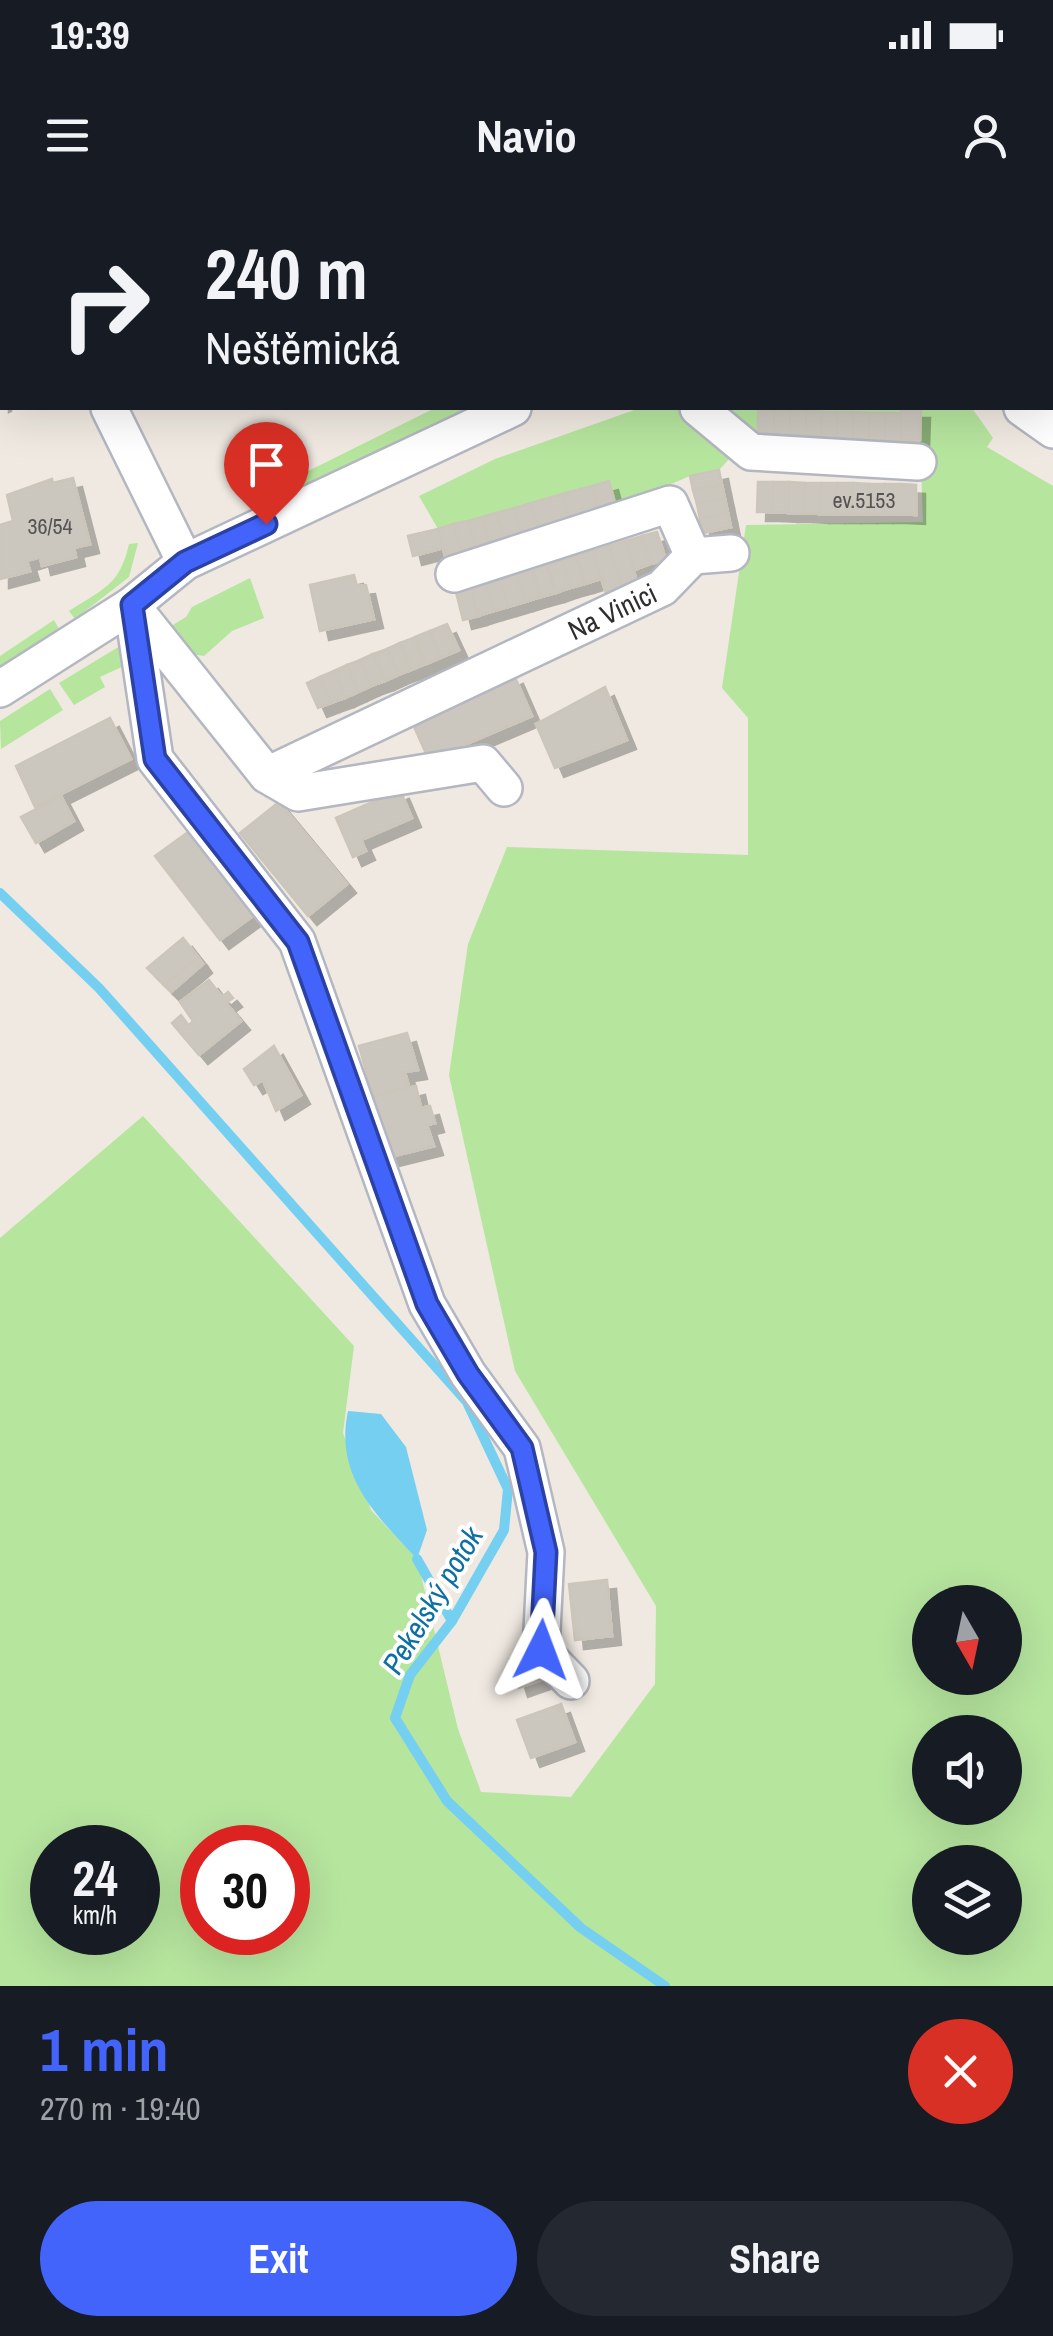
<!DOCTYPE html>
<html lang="en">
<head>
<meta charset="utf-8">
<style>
  body { margin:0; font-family:"Archivo Narrow",sans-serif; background:#242831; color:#f1f3f6; height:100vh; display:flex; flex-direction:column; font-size:38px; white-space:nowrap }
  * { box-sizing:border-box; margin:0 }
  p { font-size:32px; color:#9ea1a6 }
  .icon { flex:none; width:55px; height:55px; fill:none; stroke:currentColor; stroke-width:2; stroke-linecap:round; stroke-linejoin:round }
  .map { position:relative; height:1786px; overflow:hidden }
  .panel { display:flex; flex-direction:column; background:#171b24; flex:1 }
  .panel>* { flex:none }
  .guide { position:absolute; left:0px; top:0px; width:1055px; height:210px; box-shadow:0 10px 40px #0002; background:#171b24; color:#f1f3f6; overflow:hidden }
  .needle { width:65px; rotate:171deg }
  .fabs { position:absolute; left:912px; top:1385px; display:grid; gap:20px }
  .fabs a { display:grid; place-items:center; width:110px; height:110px; border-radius:50%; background:#171b24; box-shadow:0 10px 40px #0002; font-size:50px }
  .speed { position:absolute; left:30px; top:1625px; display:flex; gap:20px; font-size:50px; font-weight:700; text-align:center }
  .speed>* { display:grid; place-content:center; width:130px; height:130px; border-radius:50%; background:#171b24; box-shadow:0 10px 40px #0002; line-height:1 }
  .speed small { font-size:25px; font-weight:400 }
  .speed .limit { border:15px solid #d22; background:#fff; color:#111 }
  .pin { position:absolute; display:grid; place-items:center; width:85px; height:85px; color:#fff; margin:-102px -42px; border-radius:50% 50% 50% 0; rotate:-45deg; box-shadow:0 0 10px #0007 }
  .pin .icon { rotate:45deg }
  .me { position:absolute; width:110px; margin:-55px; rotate:3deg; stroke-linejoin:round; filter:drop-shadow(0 0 8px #0008) }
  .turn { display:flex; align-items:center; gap:35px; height:210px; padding:0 40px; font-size:45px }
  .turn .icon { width:130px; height:130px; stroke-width:2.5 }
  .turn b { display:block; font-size:70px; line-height:85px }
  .round { display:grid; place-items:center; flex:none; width:105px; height:105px; border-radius:52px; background:#242831 }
  .overview { display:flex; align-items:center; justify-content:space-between; height:170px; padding:0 40px }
  h1 { font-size:60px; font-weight:800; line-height:75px; color:#4264fb }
  .action { display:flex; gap:20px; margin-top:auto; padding:20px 40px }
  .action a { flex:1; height:115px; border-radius:60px; background:#4264fb; color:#fff; font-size:40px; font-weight:800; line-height:115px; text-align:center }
  .action a+a { background:#242831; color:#f1f3f6 }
  .status { display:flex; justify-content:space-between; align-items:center; height:70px; padding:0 50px; background:#171b24; direction:ltr }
  .status svg { height:28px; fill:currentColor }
  header { display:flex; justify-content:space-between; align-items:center; height:130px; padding:0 40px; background:#171b24; font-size:45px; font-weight:800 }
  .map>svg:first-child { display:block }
  .green { fill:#b6e59e; fill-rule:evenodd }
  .water { fill:#75cff0 }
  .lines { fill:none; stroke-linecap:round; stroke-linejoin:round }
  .stream { stroke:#75cff0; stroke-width:10 }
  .building { fill:#cbc7bf; stroke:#cbc5ba; stroke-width:2.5; filter:url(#shadow) }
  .minor-casing { stroke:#b4b7c1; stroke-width:40 }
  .minor { stroke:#fff; stroke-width:35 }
  .route-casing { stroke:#2b41a3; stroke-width:25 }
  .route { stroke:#4264fb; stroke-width:18 }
  .labels { text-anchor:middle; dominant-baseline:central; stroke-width:8; stroke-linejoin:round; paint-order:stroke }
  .number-label { font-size:22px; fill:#555452 }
  .street-label { font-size:28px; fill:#2e2e2e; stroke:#fff }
  .water-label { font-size:30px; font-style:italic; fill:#0d6fa3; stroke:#fff }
</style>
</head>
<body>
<div class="status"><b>19:39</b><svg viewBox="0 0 49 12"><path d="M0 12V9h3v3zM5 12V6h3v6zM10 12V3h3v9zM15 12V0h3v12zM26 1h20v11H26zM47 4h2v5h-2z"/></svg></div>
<header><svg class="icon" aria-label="menu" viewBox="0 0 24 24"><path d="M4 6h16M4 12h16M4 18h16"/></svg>Navio<svg class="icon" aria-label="person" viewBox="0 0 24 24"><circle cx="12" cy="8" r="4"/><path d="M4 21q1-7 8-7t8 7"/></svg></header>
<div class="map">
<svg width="1053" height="1786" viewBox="0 0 1053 1786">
  <defs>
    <filter id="shadow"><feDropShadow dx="9" dy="9" stdDeviation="0" flood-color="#0004"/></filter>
  </defs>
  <rect width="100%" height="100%" fill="#efe9e1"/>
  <g class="green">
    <path d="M 435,208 L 469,208 L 268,306 L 264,293 Z"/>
    <path d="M 640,208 L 680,208 L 740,247 L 719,270 L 690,276 L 616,307 L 608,282 L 438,329 L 419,296 L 495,259 Z"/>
    <path d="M 708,208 L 972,208 L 993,238 L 987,247 L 1053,286 L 1053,1786 L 0,1786 L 0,1038 L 143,916 L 354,1146 L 343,1233 L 371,1310 L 417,1359 L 458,1529 L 481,1592 L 571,1597 L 655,1484 L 656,1406 L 515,1171 L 449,875 L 468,744 L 507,647 L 748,655 L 748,518 L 722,488 L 746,325 L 923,322 L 920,240 L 902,209 L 901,213 L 759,211 L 758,241 ZM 930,1402 L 1005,1402 L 1005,1478 L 930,1478 ZM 930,1532 L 1005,1532 L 1005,1608 L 930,1608 ZM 52,1648 L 138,1648 L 138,1732 L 52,1732 ZM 202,1648 L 288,1648 L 288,1732 L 202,1732 ZM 930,1662 L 1005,1662 L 1005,1738 L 930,1738 Z"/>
    <path d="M 138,343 L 129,377 L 75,419 L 69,411 C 103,389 120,385 129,344 Z"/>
    <path d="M 250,378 L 264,418 L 232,431 L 204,456 L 191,454 L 171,426 L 186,417 L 192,407 Z"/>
    <path d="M 54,420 L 59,429 L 0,470 L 0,456 Z"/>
    <path d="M 120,446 L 126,465 L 100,477 L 105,487 L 74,505 L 59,483 Z"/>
    <path d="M 50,489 L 63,510 L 1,549 L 0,521 Z"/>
  </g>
  <path class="water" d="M 348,1211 L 381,1214 L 406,1247 L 427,1330 L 417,1359 C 376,1315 334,1276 348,1211 Z"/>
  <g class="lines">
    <g class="stream">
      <path d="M 0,693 L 99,788 L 467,1202 L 508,1289 L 504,1330 L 452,1421 L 410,1475 L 395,1518 L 447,1601 L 581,1728 L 665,1786"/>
      <path d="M 417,1359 L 452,1421"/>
    </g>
  </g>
  <g class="building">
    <path d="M 2,102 L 2,202 L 0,203 L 0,104 Z"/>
    <path d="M 901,209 L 921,209 L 920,240 L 901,240 Z"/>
    <rect x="758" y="211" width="16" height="30"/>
    <rect x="774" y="211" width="16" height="30"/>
    <path d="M 790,211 L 806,211 L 806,242 L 790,241 Z"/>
    <path d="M 806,211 L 822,212 L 821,242 L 806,242 Z"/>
    <path d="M 822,212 L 837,212 L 837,242 L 821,242 Z"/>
    <rect x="837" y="212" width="16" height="30"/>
    <path d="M 853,212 L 869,213 L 869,242 L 853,242 Z"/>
    <path d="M 869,213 L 885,213 L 885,243 L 869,242 Z"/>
    <path d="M 885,213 L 901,213 L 900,243 L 885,243 Z"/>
    <path d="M 719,270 L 722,285 L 693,290 L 690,276 Z"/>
    <path d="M 73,278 L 90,344 L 74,348 L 76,357 L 42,366 L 40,357 L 27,361 L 30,371 L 0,379 L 0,325 L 13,321 L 7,295 L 52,279 L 53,283 Z"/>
    <path d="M 609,281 L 616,307 L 599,312 L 592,286 Z"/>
    <path d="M 758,282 L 773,282 L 773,312 L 757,312 Z"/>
    <path d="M 773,282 L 789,282 L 789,313 L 773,312 Z"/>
    <path d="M 789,282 L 805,283 L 804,313 L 789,313 Z"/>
    <path d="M 805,283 L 821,283 L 820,314 L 804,313 Z"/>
    <path d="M 821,283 L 837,283 L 836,314 L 820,314 Z"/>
    <path d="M 837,283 L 853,283 L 852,314 L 836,314 Z"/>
    <path d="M 853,283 L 869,284 L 868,314 L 852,314 Z"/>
    <path d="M 869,284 L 885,284 L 884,314 L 868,314 Z"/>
    <path d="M 885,284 L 900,284 L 900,314 L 884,314 Z"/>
    <path d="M 900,284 L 916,285 L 916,315 L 900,314 Z"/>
    <path d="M 722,285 L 725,299 L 697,304 L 693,290 Z"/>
    <path d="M 592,286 L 599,312 L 569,321 L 562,294 Z"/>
    <path d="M 562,294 L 569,321 L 539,329 L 531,303 Z"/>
    <path d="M 725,299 L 728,313 L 700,319 L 697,304 Z"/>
    <path d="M 531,303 L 539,329 L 521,334 L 514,308 Z"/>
    <path d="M 514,308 L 521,334 L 504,339 L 496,313 Z"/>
    <path d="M 496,313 L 504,339 L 489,344 L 482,317 Z"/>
    <path d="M 728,313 L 731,327 L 703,333 L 700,319 Z"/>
    <path d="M 482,317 L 489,344 L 476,347 L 468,321 Z"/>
    <path d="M 468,321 L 476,347 L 461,351 L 453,324 Z"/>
    <path d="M 453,324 L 461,351 L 445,356 L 438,329 Z"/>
    <path d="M 438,329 L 443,348 L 413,356 L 408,336 Z"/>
    <path d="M 657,332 L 666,360 L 650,364 L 642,336 Z"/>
    <path d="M 642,336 L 650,364 L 634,370 L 625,341 Z"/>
    <path d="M 625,341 L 638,385 L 622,389 L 609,346 Z"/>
    <path d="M 609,346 L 622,389 L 606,394 L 593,351 Z"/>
    <path d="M 593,351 L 601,379 L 585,384 L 576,356 Z"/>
    <path d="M 576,356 L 585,384 L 570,388 L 562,360 Z"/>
    <path d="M 562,360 L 570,388 L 556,393 L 547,365 Z"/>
    <path d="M 547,365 L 556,393 L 541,397 L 532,369 Z"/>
    <path d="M 532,369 L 541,397 L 525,402 L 516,374 Z"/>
    <path d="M 516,374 L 525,402 L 508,407 L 500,379 Z"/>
    <path d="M 354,375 L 357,386 L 366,385 L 374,419 L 320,431 L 310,385 Z"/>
    <path d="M 500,379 L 508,407 L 494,411 L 485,383 Z"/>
    <path d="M 485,383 L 494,411 L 478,416 L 471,388 Z"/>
    <path d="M 471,388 L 478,416 L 463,420 L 456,392 Z"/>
    <path d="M 447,424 L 459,450 L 440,458 L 430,431 Z"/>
    <path d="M 430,431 L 440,458 L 426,464 L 415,437 Z"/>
    <path d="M 413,438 L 425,464 L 411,470 L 400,443 Z"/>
    <path d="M 400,443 L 411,470 L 398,475 L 387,449 Z"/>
    <path d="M 387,449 L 398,475 L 385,481 L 373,454 Z"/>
    <path d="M 373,454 L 385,481 L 371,486 L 360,460 Z"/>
    <path d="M 360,460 L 371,486 L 358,492 L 347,465 Z"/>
    <path d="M 347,465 L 358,492 L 345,498 L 334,471 Z"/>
    <path d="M 334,471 L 345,498 L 331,503 L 320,477 Z"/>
    <path d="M 514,475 L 532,516 L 429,560 L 412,522 Z"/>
    <path d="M 320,477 L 331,503 L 318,508 L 307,483 Z"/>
    <path d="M 605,487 L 627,540 L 555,568 L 536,524 Z"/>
    <path d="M 110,518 L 131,559 L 35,607 L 16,566 Z"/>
    <path d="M 400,590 L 412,618 L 361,640 L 366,651 L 353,657 L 336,618 Z"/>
    <path d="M 61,596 L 74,621 L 36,643 L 21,617 Z"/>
    <path d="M 279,602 L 347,684 L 308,716 L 240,633 Z"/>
    <path d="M 191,630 L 253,716 L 220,740 L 155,656 Z"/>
    <path d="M 183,738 L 198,757 L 164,785 L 147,768 Z"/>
    <path d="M 198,757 L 203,764 L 171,792 L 164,785 Z"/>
    <path d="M 209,780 L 222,797 L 228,792 L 233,798 L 226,803 L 241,821 L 199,855 L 172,823 L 181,815 L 189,826 L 193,821 L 180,802 Z"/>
    <path d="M 407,833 L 418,870 L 405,872 L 409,887 L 373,896 L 359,846 Z"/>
    <path d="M 274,846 L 301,895 L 276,911 L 263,880 L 254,885 L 244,869 Z"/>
    <path d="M 416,886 L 421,908 L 430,906 L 435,923 L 427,925 L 434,946 L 390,957 L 373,896 Z"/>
    <path d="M 607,1380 L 612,1436 L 575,1440 L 569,1384 Z"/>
    <path d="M 537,1449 L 547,1478 L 519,1488 L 510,1459 Z"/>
    <path d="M 561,1504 L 575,1542 L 531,1558 L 517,1520 Z"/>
  </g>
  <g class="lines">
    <g class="minor-casing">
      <g id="minor">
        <path d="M 9,0 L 10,2"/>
        <path d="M 334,0 L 335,2"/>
        <path d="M 867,0 L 869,2"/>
        <path d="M 944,2 L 948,0"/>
        <path d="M 109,208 L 185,362"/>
        <path d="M 698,208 L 751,252 L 918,262"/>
        <path d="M 1022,208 L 1053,230"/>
        <path d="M 693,356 L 731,353"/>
        <path d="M 454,374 L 670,304 L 693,356"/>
        <path d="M 132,405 L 155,559 L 297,741 L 427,1104 L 468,1174 L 522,1248 L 546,1352 L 541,1450 L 571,1481"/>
        <path d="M 132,406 L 267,575 L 298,593 L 483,563 L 504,588"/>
        <path d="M 0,489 L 132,405 L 185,362 L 513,208"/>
        <path id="s1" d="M 267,575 L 662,388 L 693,356"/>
      </g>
    </g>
    <use href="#minor" class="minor"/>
  </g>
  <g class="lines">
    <g class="route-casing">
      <path id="route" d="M 266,324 L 185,362 L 132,405 L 155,559 L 298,742 L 427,1104 L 468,1174 L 522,1248 L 546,1352 L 541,1450"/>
    </g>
    <use href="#route" class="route"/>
  </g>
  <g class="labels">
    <g class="number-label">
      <text x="864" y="300">ev.5153</text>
      <text x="50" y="326">36/54</text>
    </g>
    <g class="street-label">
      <text stroke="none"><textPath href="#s1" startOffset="382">Na Vinici</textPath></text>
    </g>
    <g class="water-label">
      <text transform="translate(432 1400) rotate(-59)">Pekelský potok</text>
    </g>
  </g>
</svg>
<div class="fabs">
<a><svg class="needle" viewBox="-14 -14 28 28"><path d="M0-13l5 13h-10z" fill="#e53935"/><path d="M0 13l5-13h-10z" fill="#9ea1a6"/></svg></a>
<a><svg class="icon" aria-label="sound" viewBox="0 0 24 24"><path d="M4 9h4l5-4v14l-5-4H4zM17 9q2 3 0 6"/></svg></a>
<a><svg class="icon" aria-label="layers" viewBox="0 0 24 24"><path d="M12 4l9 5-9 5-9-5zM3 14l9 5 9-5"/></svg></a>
</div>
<div class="speed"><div>24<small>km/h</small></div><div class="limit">30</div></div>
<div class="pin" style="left:266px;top:324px;background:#d93025"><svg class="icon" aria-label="arrive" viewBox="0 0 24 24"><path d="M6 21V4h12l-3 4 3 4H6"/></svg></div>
<svg class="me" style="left:541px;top:1450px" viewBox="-20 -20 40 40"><path d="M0-17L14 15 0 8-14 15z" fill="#4264fb" stroke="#fff" stroke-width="4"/></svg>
<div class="guide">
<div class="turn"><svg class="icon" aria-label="right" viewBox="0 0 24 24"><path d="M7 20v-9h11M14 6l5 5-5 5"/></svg><div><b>240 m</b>Neštěmická</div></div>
</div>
</div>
<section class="panel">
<div class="overview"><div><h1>1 min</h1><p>270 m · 19:40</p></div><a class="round" style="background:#d93025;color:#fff"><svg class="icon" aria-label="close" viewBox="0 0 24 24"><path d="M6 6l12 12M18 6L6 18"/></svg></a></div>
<div class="action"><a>Exit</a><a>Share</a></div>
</section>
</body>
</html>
